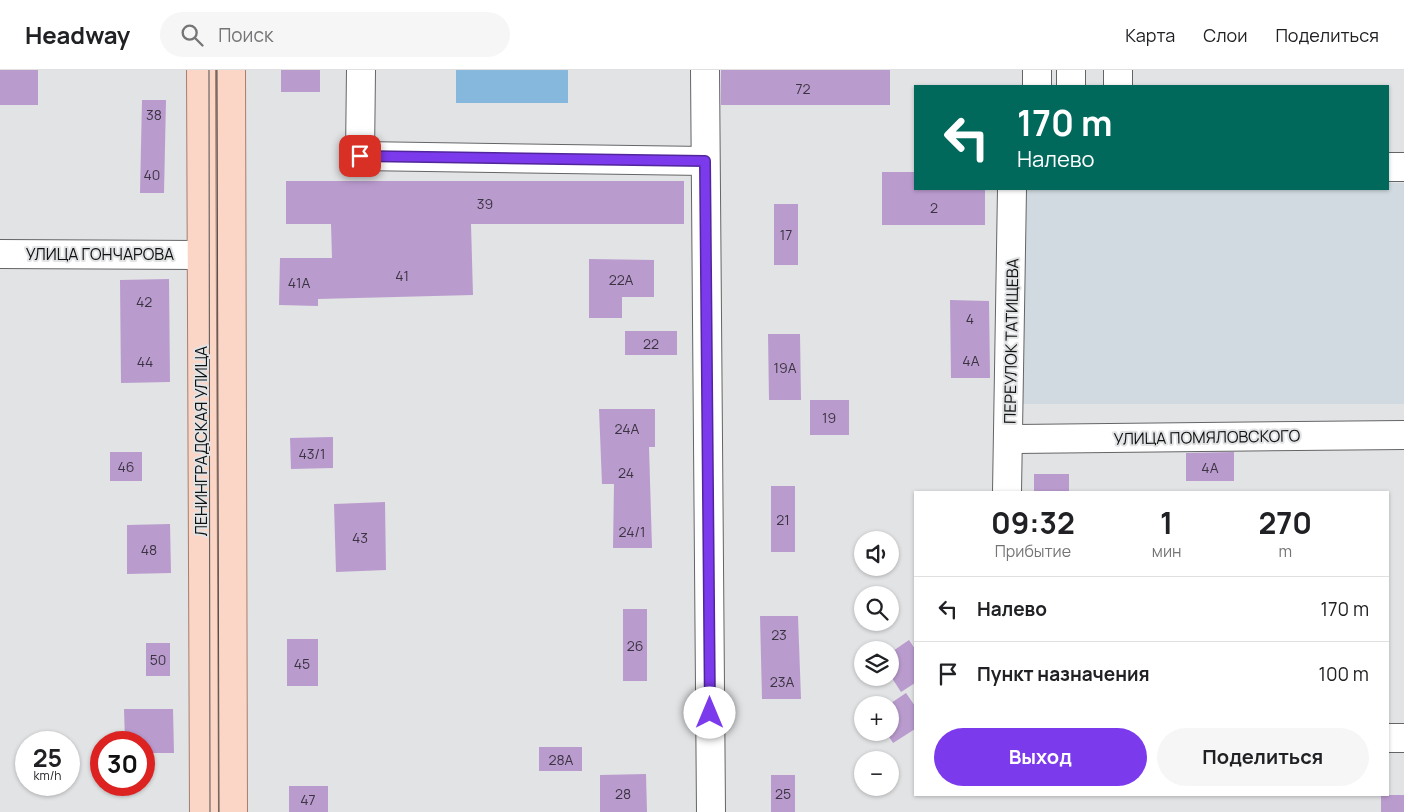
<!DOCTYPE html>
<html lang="ru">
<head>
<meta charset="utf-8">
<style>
  body { margin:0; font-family:Manrope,sans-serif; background:#f6f6f6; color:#202124; height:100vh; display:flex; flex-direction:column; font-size:19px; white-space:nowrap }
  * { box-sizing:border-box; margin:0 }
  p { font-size:16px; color:#757577 }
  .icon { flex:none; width:28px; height:28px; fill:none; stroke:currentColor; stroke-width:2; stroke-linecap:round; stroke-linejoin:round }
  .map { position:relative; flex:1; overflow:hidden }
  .side { position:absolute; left:914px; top:421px; width:475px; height:305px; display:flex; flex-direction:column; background:#fff; border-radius:0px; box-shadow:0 1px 4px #0004 }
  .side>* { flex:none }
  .top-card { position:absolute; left:914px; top:15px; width:475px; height:105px; border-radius:0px; box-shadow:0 1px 4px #0004; background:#00695c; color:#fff; overflow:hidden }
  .controls { position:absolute; left:854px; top:461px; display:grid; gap:10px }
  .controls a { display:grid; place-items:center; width:45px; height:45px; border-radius:50%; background:#fff; box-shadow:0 1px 4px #0004; font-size:25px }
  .speed { position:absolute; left:15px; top:661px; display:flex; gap:10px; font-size:25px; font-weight:700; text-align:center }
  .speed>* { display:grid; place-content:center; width:65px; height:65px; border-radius:50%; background:#fff; box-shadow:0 1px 4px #0004; line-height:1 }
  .speed small { font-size:12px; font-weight:400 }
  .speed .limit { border:8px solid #d22; background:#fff; color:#111 }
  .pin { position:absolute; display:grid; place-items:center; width:42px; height:42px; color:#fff; margin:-21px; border-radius:10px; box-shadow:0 2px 8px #0006 }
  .me { position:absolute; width:55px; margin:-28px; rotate:0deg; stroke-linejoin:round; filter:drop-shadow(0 0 4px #0008) }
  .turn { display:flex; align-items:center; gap:18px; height:105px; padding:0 20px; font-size:22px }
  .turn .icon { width:65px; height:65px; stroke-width:2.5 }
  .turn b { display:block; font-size:35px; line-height:42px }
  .eta { display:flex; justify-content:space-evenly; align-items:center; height:85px; text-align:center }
  .eta b { font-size:30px; font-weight:700; line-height:35px }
  .cta { display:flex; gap:10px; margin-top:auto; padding:10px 20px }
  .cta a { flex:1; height:58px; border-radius:30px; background:#7c3aed; color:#fff; font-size:20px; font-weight:700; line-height:58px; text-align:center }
  .cta a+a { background:#f6f6f6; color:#202124 }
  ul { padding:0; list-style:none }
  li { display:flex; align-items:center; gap:15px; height:65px; padding:0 20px; border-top:1px solid #e0e0e0 }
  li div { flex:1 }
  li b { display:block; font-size:19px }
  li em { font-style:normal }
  header { display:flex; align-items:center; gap:30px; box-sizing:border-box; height:70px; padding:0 25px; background:#fff; border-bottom:1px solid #e0e0e0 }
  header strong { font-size:24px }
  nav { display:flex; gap:28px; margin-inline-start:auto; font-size:18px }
  .search { width:350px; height:45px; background:#f6f6f6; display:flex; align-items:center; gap:12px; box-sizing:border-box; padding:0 18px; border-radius:28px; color:#757577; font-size:19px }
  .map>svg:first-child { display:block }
  .built { fill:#d1dae0 }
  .green { fill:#86b8dd }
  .building { fill:#ba9bce }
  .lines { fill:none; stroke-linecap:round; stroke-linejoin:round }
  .minor-casing { stroke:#646567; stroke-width:30 }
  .major-casing { stroke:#a77e6d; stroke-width:30 }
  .minor { stroke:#fff; stroke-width:28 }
  .major { stroke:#fbd5c5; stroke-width:28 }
  .tram { stroke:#4e4f4f; stroke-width:1 }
  .route-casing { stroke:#51269a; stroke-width:12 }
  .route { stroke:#7c3aed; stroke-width:9 }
  .labels { text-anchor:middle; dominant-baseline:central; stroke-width:4; stroke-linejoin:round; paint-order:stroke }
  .number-label { font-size:14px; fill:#3a3440 }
  .street-label { font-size:16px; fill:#101111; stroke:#e2e3e5 }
</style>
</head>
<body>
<header>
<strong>Headway</strong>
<div class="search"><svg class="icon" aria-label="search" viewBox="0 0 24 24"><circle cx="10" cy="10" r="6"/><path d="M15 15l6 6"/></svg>Поиск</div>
<nav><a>Карта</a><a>Слои</a><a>Поделиться</a></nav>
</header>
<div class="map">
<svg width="1404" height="742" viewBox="0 0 1404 742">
  <rect width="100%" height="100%" fill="#e2e3e5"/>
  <path class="built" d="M 1388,113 L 1404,113 L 1404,334 L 1013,334 L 1013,119 L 1388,119 Z"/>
  <rect class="green" x="456" y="0" width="112" height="33"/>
  <g class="building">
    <rect x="0" y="0" width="38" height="35"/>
    <rect x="281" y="0" width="39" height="22"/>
    <rect x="721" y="0" width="169" height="35"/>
    <path d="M 142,30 L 166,30 L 164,123 L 140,123 Z"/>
    <path d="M 882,102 L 915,102 L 915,119 L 985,119 L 985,155 L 882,155 Z"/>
    <path d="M 286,111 L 684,111 L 684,154 L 471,154 L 473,225 L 318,229 L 318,236 L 279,235 L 280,188 L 332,188 L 331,154 L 286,154 Z"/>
    <rect x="774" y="134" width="24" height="61"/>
    <path d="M 589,189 L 654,190 L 654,227 L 622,227 L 622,248 L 589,248 Z"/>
    <path d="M 169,209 L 170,312 L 121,313 L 120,210 Z"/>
    <path d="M 950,230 L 989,231 L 990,308 L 951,308 Z"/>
    <rect x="625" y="261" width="52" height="24"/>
    <path d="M 768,264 L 800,264 L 801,330 L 769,330 Z"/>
    <rect x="810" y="330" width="39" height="35"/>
    <path d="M 599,339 L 655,339 L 655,377 L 649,377 L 652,478 L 613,478 L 614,414 L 602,414 Z"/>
    <path d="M 333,367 L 333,398 L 291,399 L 290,368 Z"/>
    <rect x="110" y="382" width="32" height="29"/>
    <path d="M 1234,382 L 1234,411 L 1186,411 L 1186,383 Z"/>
    <rect x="1034" y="404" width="35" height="18"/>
    <rect x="771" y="416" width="24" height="66"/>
    <path d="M 385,432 L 386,500 L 336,502 L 334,434 Z"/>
    <path d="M 170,454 L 171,503 L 127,504 L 127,455 Z"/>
    <rect x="623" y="539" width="24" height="72"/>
    <path d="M 760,546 L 798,546 L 801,629 L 762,629 Z"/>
    <rect x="287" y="569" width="31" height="47"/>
    <path d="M 909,570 L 915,579 L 915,613 L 901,622 L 890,605 L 890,583 Z"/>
    <rect x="146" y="573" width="24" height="33"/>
    <path d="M 906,623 L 915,636 L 915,659 L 893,673 L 886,662 L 890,662 L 890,635 L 888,635 Z"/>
    <path d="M 124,639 L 173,639 L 174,683 L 144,683 L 144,672 L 125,672 Z"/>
    <rect x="539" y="677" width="43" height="24"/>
    <path d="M 646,704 L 647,742 L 600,742 L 600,705 Z"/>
    <rect x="771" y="705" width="24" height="37"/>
    <rect x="289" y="716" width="39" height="26"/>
    <rect x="1381" y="725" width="23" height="17"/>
  </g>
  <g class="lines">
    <g class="minor-casing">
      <g id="minor">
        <path d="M 361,0 L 360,86 L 705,91"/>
        <path d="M 705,0 L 711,742"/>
        <path d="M 1071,0 L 1071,16"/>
        <path d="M 1118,0 L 1118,16"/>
        <path d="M 1037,16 L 1037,0"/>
        <path d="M 1388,97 L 1404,97"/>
        <path d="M 0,184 L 200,185"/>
        <path d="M 1009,369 L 1404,365"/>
        <path d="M 1007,422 L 1012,119"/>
        <path d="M 1388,668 L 1404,668"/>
      </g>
    </g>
    <g class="major-casing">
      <g id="major">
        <path d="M 201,0 L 204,742"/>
        <path d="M 231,0 L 233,742"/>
      </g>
    </g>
    <use href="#minor" class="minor"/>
    <use href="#major" class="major"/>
    <g class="tram">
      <path d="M 209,0 L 210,742"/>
      <path d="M 217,0 L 219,742"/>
    </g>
  </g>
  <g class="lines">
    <g class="route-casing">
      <path id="route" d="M 360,86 L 705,91 L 710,643"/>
    </g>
    <use href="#route" class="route"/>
  </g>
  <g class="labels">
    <g class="number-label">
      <text x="803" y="18">72</text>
      <text x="154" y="44">38</text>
      <text x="152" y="104">40</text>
      <text x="485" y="133">39</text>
      <text x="934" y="137">2</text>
      <text x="786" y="164">17</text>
      <text x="402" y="205">41</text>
      <text x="621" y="209">22А</text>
      <text x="299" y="212">41А</text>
      <text x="144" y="231">42</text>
      <text x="970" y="248">4</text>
      <text x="651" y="273">22</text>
      <text x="971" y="290">4А</text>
      <text x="145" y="291">44</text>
      <text x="785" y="297">19А</text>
      <text x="829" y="347">19</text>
      <text x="627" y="358">24А</text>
      <text x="312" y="383">43/1</text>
      <text x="126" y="396">46</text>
      <text x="1210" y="397">4А</text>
      <text x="626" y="402">24</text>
      <text x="783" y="449">21</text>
      <text x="632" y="461">24/1</text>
      <text x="360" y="467">43</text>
      <text x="149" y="479">48</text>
      <text x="779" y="564">23</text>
      <text x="635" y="575">26</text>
      <text x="158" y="589">50</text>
      <text x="302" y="593">45</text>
      <text x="782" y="611">23А</text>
      <text x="561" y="689">28А</text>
      <text x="623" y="723">28</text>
      <text x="783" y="723">25</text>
      <text x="308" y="729">47</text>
    </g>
    <g class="street-label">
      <text x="100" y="184">УЛИЦА ГОНЧАРОВА</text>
      <text transform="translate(1011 271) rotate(-89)">ПЕРЕУЛОК ТАТИЩЕВА</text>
      <text transform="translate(1207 367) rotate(-1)">УЛИЦА ПОМЯЛОВСКОГО</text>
      <text transform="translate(201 371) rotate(-90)">ЛЕНИНГРАДСКАЯ УЛИЦА</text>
    </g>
  </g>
</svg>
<div class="controls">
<a><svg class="icon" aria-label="sound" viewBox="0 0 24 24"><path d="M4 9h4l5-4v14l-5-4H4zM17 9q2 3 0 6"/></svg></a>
<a><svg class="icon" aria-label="search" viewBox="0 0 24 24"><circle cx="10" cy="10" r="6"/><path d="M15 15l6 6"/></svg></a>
<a><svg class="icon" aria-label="layers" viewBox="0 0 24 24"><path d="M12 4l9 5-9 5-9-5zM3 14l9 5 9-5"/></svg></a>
<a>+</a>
<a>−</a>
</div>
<div class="speed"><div>25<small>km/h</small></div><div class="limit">30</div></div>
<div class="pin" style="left:360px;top:86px;background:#d93025"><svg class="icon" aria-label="arrive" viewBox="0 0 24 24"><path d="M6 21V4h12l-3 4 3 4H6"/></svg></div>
<svg class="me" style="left:710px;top:643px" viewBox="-20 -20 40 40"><circle r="19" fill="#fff"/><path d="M0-13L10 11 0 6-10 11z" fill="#7c3aed"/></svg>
<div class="top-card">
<div class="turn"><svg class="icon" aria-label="left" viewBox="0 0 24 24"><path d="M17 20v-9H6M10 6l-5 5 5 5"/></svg><div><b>170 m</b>Налево</div></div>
</div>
<section class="side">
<div class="eta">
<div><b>09:32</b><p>Прибытие</p></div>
<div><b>1</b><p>мин</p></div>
<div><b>270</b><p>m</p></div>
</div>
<ul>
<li><svg class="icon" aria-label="left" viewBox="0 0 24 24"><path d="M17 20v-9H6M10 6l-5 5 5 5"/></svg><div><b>Налево</b></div><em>170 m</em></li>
<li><svg class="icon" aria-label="arrive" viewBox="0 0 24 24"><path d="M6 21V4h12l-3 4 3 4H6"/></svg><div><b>Пункт назначения</b></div><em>100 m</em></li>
</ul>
<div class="cta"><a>Выход</a><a>Поделиться</a></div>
</section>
</div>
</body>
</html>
